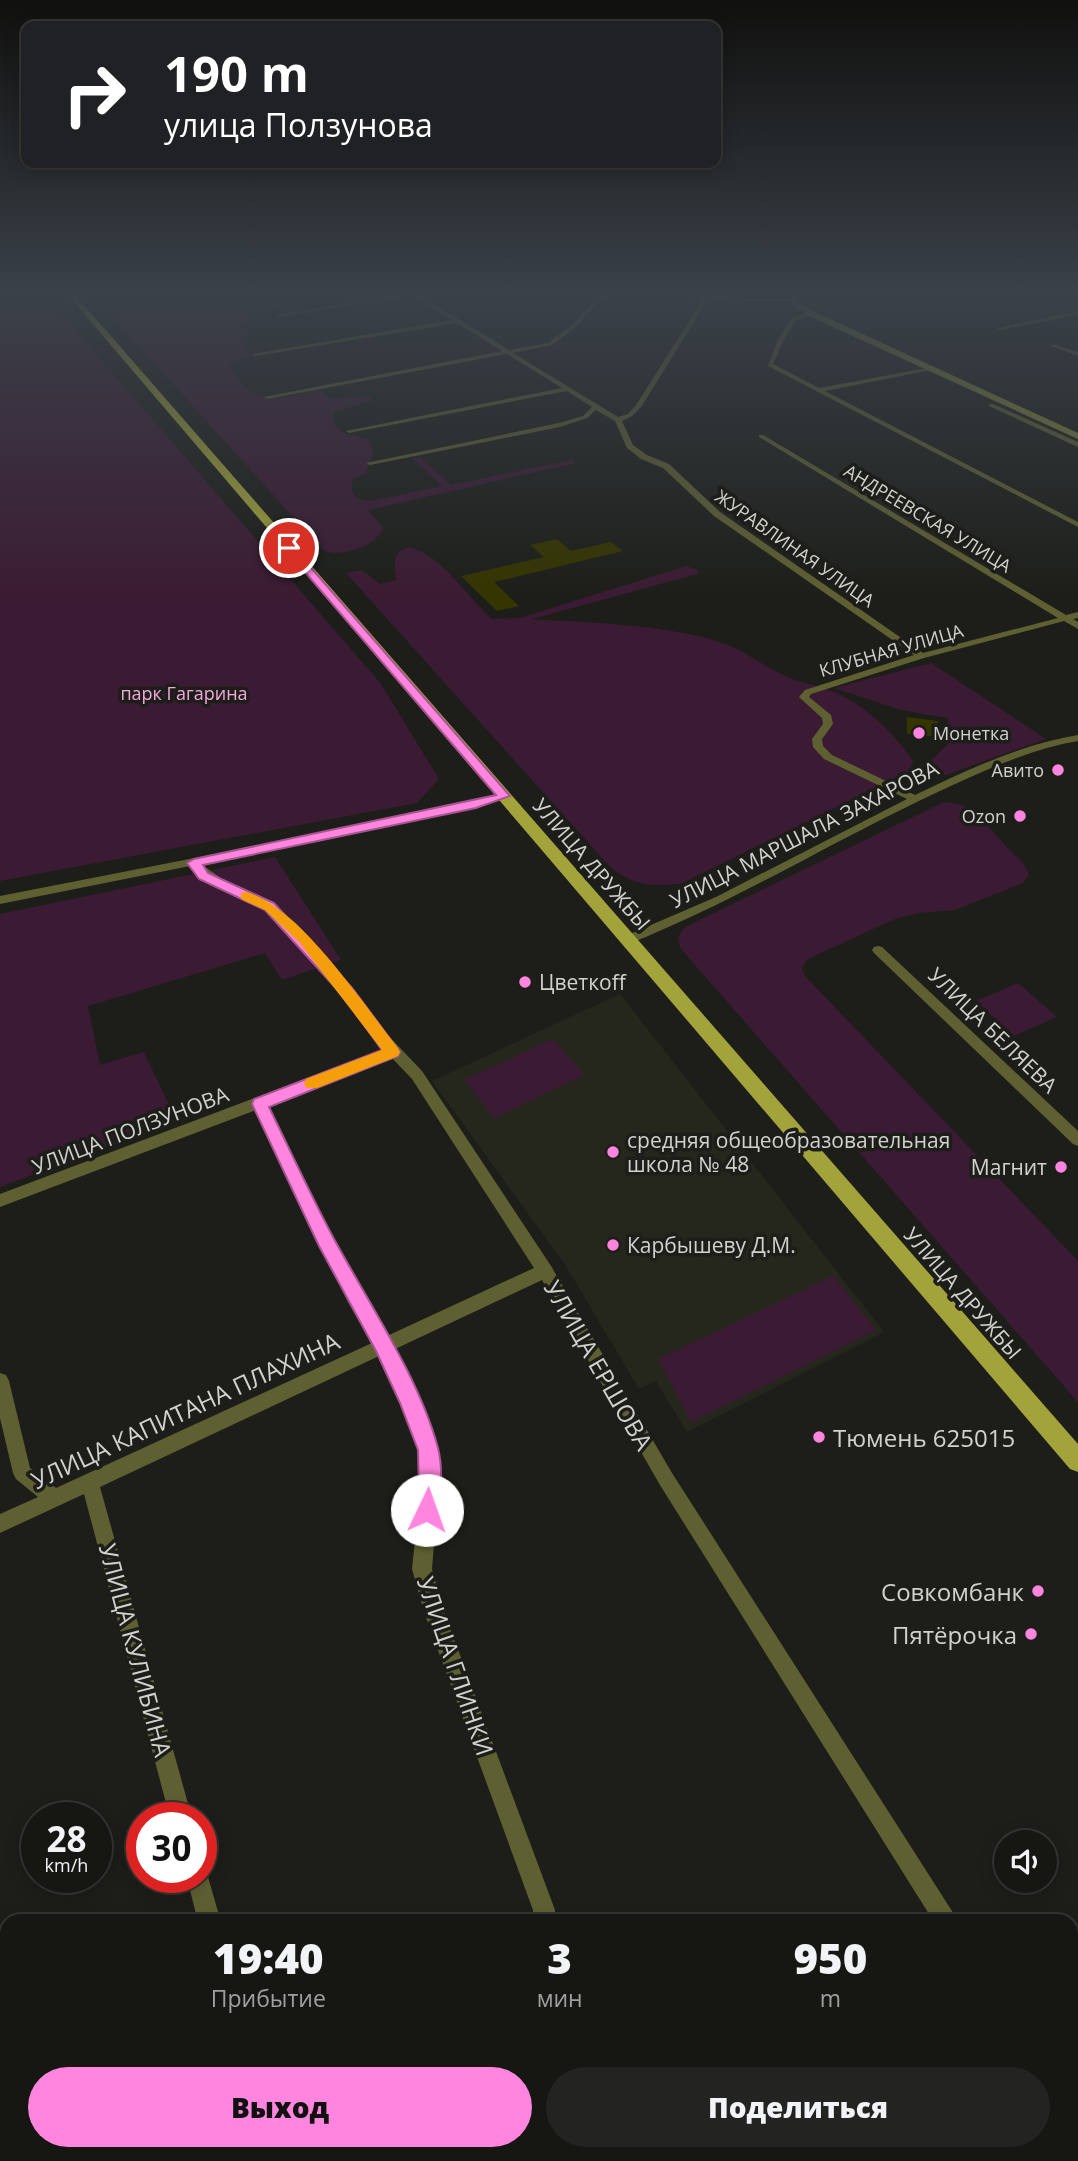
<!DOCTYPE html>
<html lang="ru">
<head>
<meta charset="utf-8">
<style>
  body { margin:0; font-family:"Open Sans",sans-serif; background:#232321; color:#f1f3f6; height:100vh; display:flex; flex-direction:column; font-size:26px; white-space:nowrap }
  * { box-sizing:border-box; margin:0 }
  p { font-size:23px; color:#9e9fa0 }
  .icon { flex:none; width:38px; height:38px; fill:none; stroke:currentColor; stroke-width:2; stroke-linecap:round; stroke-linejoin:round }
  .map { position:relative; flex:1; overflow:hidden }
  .panel { position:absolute; left:0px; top:1914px; width:1078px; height:247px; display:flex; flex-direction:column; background:#161613; border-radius:21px 21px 0 0; box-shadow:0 4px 18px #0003,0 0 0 2px #353533 }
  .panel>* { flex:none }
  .banner { position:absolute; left:21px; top:21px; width:700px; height:147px; border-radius:14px; box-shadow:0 4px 18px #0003,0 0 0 2px #353533; background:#202124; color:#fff; overflow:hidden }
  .tools { position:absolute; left:994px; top:1830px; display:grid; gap:14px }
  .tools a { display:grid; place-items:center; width:63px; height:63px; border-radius:50%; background:#161613; box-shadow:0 4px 18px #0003,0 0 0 2px #353533; font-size:35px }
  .speed { position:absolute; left:21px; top:1802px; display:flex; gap:14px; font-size:35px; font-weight:700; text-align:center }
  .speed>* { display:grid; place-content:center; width:91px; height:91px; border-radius:50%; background:#161613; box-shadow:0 4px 18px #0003,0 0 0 2px #353533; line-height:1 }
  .speed small { font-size:18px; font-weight:400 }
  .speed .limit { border:10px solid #d22; background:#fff; color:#111 }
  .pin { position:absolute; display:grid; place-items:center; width:60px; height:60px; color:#fff; margin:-30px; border:4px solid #fff; border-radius:50%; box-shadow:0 2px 7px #0007 }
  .me { position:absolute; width:77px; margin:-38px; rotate:3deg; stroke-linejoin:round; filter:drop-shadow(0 0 5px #0008) }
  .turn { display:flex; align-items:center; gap:24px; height:147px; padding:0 28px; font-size:32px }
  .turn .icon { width:91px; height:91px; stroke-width:2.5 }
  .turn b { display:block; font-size:49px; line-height:60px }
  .eta { display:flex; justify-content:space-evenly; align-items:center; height:119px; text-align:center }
  .eta b { font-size:42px; font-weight:800; line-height:49px }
  .button { display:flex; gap:14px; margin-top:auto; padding:14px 28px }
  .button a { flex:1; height:80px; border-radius:42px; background:#ff85df; color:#111; font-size:28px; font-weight:800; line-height:80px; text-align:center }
  .button a+a { background:#232321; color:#f1f3f6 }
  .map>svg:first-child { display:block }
  .built { fill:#26271c }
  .green { fill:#3b1b33 }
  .building { fill:#353500 }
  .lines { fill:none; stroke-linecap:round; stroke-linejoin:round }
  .street { fill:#5f6032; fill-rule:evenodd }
  .secondary { fill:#858638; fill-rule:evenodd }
  .primary { fill:#a2a33a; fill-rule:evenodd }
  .route { fill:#ff85df; stroke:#a65691; stroke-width:2 }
  .slow { fill:#f59e0b }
  .poi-dot { fill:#ff85df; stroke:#1d1e19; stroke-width:2.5 }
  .labels { text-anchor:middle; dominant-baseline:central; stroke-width:7; stroke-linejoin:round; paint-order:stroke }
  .far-street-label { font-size:18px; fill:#d1d2ce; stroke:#1d1e19 }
  .far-park-label { font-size:18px; fill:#f7a7e0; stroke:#1d1e19 }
  .far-poi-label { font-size:18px; fill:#d1d2ce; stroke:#1d1e19; text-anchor:end }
  .street-label { font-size:21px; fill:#d1d2ce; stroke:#1d1e19 }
  .poi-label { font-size:21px; fill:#d1d2ce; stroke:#1d1e19; text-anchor:start }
  .near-street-label { font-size:24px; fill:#d1d2ce; stroke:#1d1e19 }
  .near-poi-label { font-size:24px; fill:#d1d2ce; stroke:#1d1e19; text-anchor:end }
</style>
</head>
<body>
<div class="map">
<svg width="1078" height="2161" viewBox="0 0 1078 2161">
  <rect width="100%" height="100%" fill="#1d1e19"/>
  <path class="built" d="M 620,994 L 884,1332 L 687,1432 L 656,1381 L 639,1389 L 566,1266 L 432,1081 Z"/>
  <g class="green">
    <path d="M 0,296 L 46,296 L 381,684 L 439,779 L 417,803 L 0,881 Z"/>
    <path d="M 93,296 L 276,296 L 281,307 L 252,314 L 251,322 L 242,326 L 241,329 L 249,335 L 240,339 L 249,353 L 228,365 C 234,372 242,386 249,391 C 268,404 299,394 319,391 L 332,399 L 368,396 L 372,400 L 368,402 L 333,412 L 334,423 L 342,433 L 368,439 C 377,452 371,462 365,474 L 354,478 C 347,493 356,500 370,501 L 442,486 L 412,458 L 420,457 L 451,485 L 572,460 L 576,463 L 368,510 L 383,528 C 376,547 342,557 324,551 Z"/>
    <path d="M 411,547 C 444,558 467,597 492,619 L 520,618 L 686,566 L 698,570 L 697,574 L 532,619 C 593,623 658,624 717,641 C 743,649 764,667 788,677 C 800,683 812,684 824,688 C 860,700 892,730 913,761 L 910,771 L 680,884 C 650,886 637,886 612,869 L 346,573 L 362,570 L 380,584 L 396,580 C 395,564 391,550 411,547 Z"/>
    <path d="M 931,663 L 1046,739 L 940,777 L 931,770 L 929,762 L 947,745 L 948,718 L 901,710 L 834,688 Z"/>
    <path d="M 944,802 C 980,805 983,822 1005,845 C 1015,857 1024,860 1029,875 L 1023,883 L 955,910 L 918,913 L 895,919 L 814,956 L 806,961 L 802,969 L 805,976 L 1078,1261 L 1078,1402 L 681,949 L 678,938 L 683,929 L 691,924 Z"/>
    <path d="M 275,857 L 341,960 L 282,980 L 265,953 L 88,1006 L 100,1065 L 144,1052 L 176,1120 L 0,1187 L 0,914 Z"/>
    <path d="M 1018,983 L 1057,1017 L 1014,1036 L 976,1001 Z"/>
    <path d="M 553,1039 L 585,1075 L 494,1118 L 464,1080 Z"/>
    <path d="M 833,1276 L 876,1330 L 691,1422 L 658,1359 Z"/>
  </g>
  <g class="building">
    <path d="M 557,539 L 571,551 L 611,542 L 623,551 L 494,582 L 519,606 L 497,611 L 461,576 L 544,557 L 530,545 Z"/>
    <path d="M 907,717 L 938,721 L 937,733 L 931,736 L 907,734 Z"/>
  </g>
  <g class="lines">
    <g class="street">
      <path d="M 391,296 L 405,296 L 279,317 L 276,315 Z"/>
      <path d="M 414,296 L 421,296 L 509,350 L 548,343 L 572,325 L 599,296 L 605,296 L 576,327 L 552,345 L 513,353 L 618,417 L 628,414 L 636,405 L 703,299 L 685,296 L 794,299 L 792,302 L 708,300 L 641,407 L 632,416 L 622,421 L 633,445 L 647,455 L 669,464 L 720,512 L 923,653 L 1058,618 L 759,437 L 759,435 L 763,435 L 1066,615 L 1078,612 L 1078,618 L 1073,619 L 1078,622 L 1078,629 L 1064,621 L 924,658 L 811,694 L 809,697 L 831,715 L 833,724 L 822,739 L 823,746 L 832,755 L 915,795 C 967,770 1022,744 1078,735 L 1078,741 C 1025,750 972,776 923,799 C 825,846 733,902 631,943 L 623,943 L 621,940 L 623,937 L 716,897 L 907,799 L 824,759 L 813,747 L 812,739 L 823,724 L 822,718 L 799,697 L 805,690 L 914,655 L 714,516 L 663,468 L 641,459 L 627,448 L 615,421 L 596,410 L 587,418 L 560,427 L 370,465 L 366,463 L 559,423 L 583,416 L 592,407 L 567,391 L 349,433 L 346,431 L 562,388 L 507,354 L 267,399 L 264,397 L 502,351 L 457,323 L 255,356 L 252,354 L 452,320 Z"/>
      <path d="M 1078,311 L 1078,315 L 1000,330 L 997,328 Z"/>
      <path d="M 812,312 L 814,315 L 796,320 L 784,339 L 773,364 L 819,388 L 933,367 L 931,370 L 825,391 L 1078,522 L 1078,527 L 768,366 L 778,339 L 792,318 Z"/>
      <path d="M 1052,344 L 1078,352 L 1078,356 L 1052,346 Z"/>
      <path d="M 989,404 L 993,404 L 1078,442 L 1078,447 L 989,406 Z"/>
      <path d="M 504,793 L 508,794 L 508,798 L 364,831 L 201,864 L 225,881 L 267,899 L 297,924 L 334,965 L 384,1031 L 422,1071 L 551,1266 L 672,1473 L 959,1922 L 934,1922 L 660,1485 L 542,1280 L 393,1350 L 419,1401 L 437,1450 L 438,1492 L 432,1569 L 444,1612 L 555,1910 L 555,1922 L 532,1922 L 533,1910 L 424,1612 L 412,1569 L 420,1492 L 419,1450 L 402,1403 L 379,1356 L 100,1487 L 192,1818 L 170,1818 L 84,1494 L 0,1533 L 0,1514 L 38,1497 L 16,1479 L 13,1473 L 0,1418 L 0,1373 L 6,1375 L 9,1381 L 30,1468 L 56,1488 L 372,1343 L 348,1302 L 256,1110 L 0,1207 L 0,1194 L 385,1049 C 346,1004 316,950 269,912 C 245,892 212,890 190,866 L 0,904 L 0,896 L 364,825 ZM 392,1058 L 412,1079 L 534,1268 L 387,1336 L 360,1292 L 268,1105 Z"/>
      <path d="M 878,946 L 882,947 L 1078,1131 L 1078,1146 L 1073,1144 L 874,953 L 872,950 L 874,947 Z"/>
      <path d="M 201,1868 L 206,1870 L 221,1922 L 198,1922 L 187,1878 L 201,1878 Z"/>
      <path d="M 1078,1995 L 1078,2022 L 1071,2025 L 1071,1998 Z"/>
      <path d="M 1071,2105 L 1078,2108 L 1078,2143 L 1071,2140 Z"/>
      <path d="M 260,2154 L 286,2154 L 288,2161 L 262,2161 Z"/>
      <path d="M 450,2154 L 482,2154 L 479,2161 L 447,2161 Z"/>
      <path d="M 882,2154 L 913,2154 L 910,2161 L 879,2161 Z"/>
    </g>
    <path class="secondary" d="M 792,296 L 798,296 L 798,302 L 815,312 L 1078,433 L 1078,439 L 809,316 L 792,304 Z"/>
    <path class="primary" d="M 69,296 L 76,296 L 1078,1444 L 1078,1472 L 1070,1469 Z"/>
  </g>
  <linearGradient id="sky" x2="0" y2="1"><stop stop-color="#10100e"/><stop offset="0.49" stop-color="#3a4149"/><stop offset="1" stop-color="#3a4149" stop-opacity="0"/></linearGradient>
  <rect width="1078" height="599" fill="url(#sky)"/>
  <path class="route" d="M 286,546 L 292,546 L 510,796 L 476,808 L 203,865 L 208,873 L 274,903 L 352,988 L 400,1052 L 398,1056 L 269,1107 C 290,1150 310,1194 333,1237 C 368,1302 419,1377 438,1448 C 443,1468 442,1498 434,1517 L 427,1520 L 420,1517 L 416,1510 L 419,1492 L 418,1450 L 400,1403 L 376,1351 L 319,1246 L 252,1104 L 254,1099 L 382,1050 L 342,995 L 265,910 L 199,879 L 187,863 L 194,859 L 496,795 L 286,550 Z"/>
  <path class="slow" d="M 246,892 C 300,907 362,1003 398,1048 L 400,1052 L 398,1056 L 317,1088 L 306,1088 L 304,1083 L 306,1079 L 382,1050 L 299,942 L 265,910 L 241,899 L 241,893 Z"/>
  <g class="poi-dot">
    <circle cx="919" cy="733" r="7"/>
    <circle cx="1058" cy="770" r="7"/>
    <circle cx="1020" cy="816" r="7"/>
    <circle cx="525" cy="982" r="7"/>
    <circle cx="613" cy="1152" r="7"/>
    <circle cx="1061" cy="1167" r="7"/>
    <circle cx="613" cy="1245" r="7"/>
    <circle cx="819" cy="1437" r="7"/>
    <circle cx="1038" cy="1591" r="7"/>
    <circle cx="1031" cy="1634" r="7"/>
  </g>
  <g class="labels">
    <g class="far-street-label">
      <text transform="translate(928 518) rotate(31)">АНДРЕЕВСКАЯ УЛИЦА</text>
      <text transform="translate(795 548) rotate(35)">ЖУРАВЛИНАЯ УЛИЦА</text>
      <text transform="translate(891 650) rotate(-16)">КЛУБНАЯ УЛИЦА</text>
    </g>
    <g class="far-park-label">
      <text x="184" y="693">парк Гагарина</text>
    </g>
    <g class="far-poi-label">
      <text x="933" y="733" text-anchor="start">Монетка</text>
      <text x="1044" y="770">Авито</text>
      <text x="1006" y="816">Ozon</text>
    </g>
    <g class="street-label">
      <text transform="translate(804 834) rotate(-27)">УЛИЦА МАРШАЛА ЗАХАРОВА</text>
      <text transform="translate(592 864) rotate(49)">УЛИЦА ДРУЖБЫ</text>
      <text transform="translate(993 1030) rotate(44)">УЛИЦА БЕЛЯЕВА</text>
      <text transform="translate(130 1130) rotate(-21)">УЛИЦА ПОЛЗУНОВА</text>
      <text transform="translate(963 1293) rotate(49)">УЛИЦА ДРУЖБЫ</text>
    </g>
    <g class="poi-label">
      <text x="539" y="982">Цветкоff</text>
      <text x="627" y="1140">средняя общеобразовательная<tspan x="627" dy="24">школа № 48</tspan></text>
      <text x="1047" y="1167" text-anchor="end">Магнит</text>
      <text x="627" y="1245">Карбышеву Д.М.</text>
    </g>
    <g class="near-street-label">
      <text transform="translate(599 1365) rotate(60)">УЛИЦА ЕРШОВА</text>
      <text transform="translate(185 1410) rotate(-25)">УЛИЦА КАПИТАНА ПЛАХИНА</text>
      <text transform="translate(136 1650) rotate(75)">УЛИЦА КУЛИБИНА</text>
      <text transform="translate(456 1666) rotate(71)">УЛИЦА ГЛИНКИ</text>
    </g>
    <g class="near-poi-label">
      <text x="833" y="1437" text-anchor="start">Тюмень 625015</text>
      <text x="1024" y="1591">Совкомбанк</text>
      <text x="1017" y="1634">Пятёрочка</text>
    </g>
  </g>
</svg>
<div class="tools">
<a><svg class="icon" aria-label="sound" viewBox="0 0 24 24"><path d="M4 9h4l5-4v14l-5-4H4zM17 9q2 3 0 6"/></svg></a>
</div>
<div class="speed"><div>28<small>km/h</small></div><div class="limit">30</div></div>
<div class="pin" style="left:289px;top:548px;background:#d93025"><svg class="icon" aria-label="arrive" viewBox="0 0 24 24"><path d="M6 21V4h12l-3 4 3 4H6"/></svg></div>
<svg class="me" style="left:427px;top:1510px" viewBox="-20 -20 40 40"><circle r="19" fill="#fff"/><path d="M0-13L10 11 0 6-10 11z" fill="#ff85df"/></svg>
<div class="banner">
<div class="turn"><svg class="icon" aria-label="right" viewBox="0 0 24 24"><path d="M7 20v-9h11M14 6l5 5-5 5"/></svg><div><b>190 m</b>улица Ползунова</div></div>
</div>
<section class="panel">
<div class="eta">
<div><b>19:40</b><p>Прибытие</p></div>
<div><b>3</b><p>мин</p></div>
<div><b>950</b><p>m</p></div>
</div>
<div class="button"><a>Выход</a><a>Поделиться</a></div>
</section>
</div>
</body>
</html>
